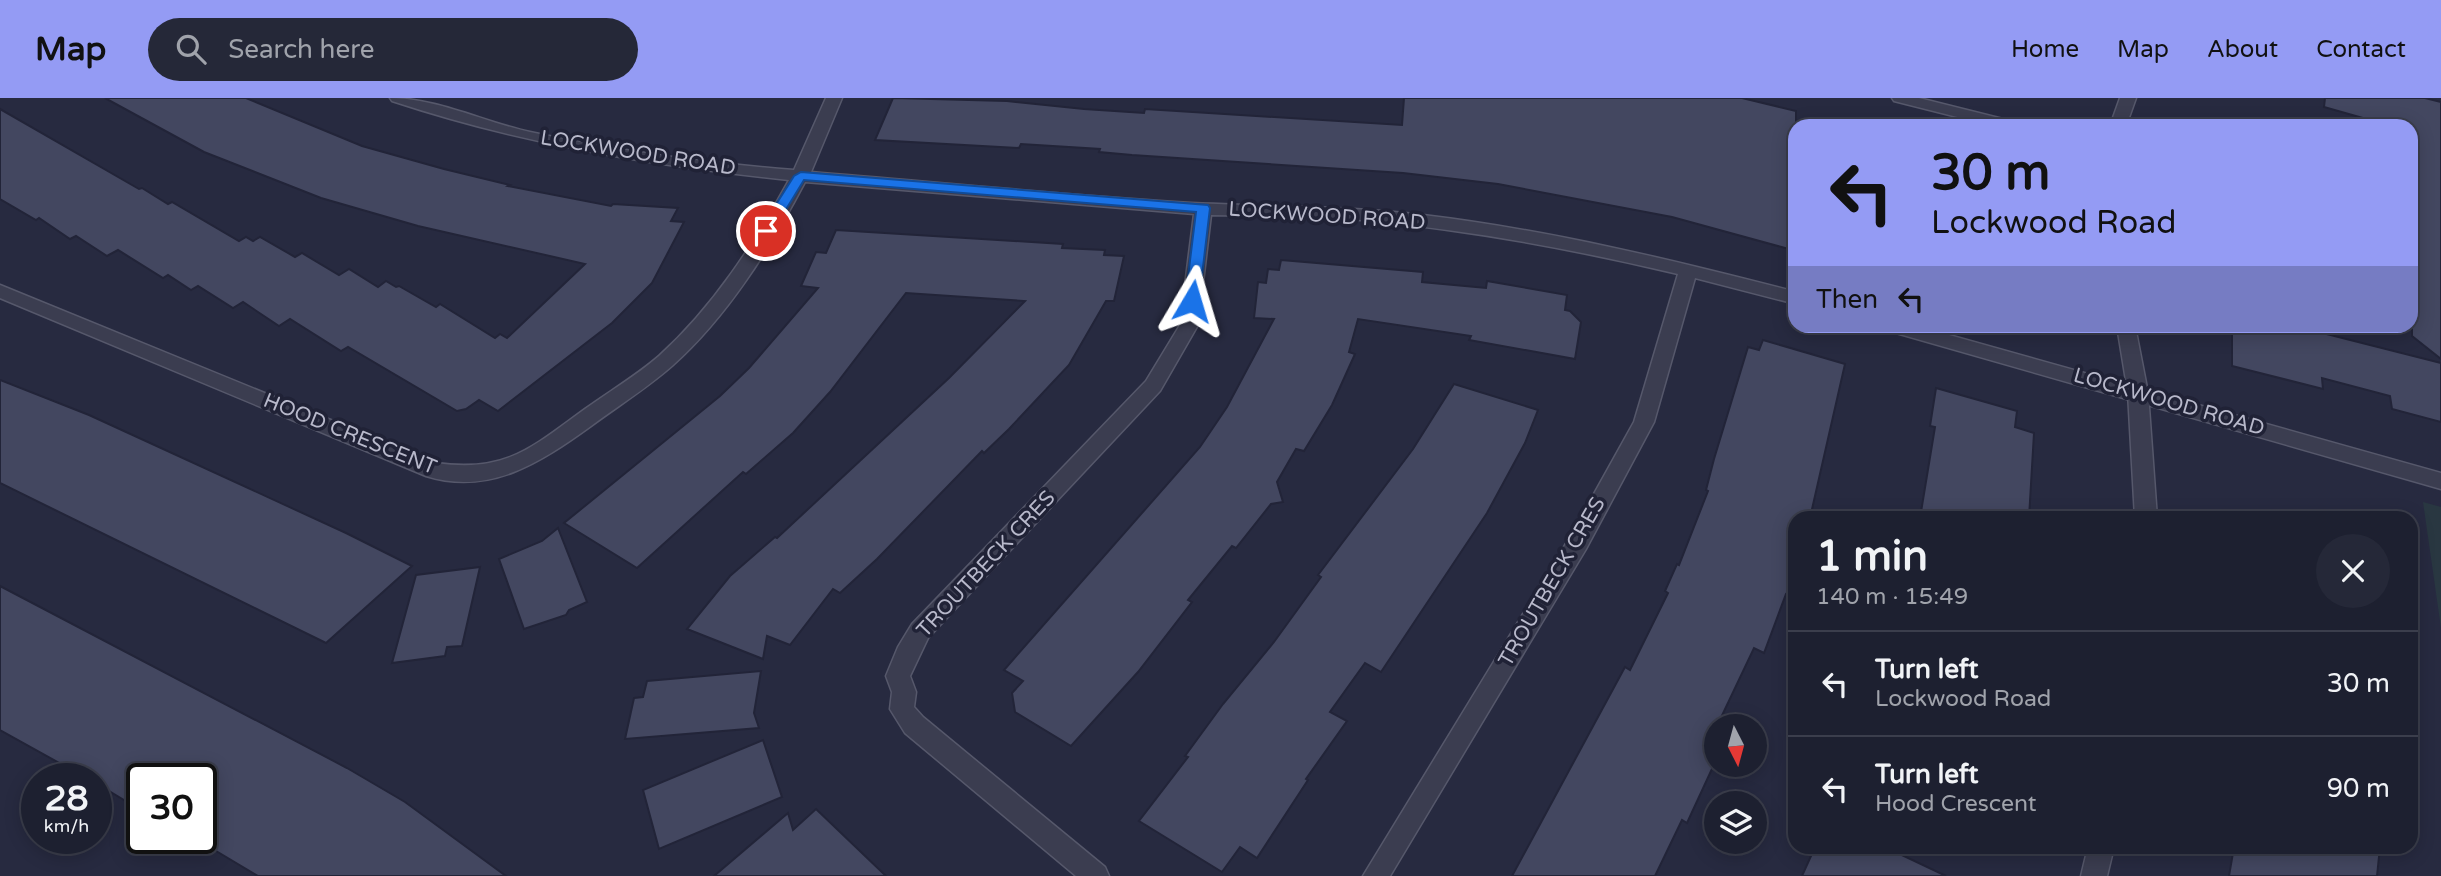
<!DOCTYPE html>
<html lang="en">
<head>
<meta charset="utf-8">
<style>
  body { margin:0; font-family:"Varela Round",sans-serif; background:#252838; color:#f1f3f6; height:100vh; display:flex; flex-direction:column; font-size:26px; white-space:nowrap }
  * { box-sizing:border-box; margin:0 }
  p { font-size:23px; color:#a0a3ab }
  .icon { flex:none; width:38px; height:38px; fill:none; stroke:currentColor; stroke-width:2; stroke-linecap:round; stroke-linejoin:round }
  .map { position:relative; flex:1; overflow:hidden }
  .drawer { position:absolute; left:1788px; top:413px; width:630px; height:343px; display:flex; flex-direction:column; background:#1d2030; border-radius:21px; box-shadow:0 4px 18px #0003,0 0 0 2px #3b3e4c }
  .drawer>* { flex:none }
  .top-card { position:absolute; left:1788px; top:21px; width:630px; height:214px; border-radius:21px; box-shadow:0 4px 18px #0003,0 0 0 2px #3b3e4c; background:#949bf4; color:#111; overflow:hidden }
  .needle { width:46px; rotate:174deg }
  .controls { position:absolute; left:1704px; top:616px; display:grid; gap:14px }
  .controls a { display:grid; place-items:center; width:63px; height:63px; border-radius:50%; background:#1d2030; box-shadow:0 4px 18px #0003,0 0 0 2px #3b3e4c; font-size:35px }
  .speed { position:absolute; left:21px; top:665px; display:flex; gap:14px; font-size:35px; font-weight:700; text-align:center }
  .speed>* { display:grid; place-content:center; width:91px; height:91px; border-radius:50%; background:#1d2030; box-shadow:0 4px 18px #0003,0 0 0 2px #3b3e4c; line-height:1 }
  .speed small { font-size:18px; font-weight:400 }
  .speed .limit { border:4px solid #111; border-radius:10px; background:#fff; color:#111 }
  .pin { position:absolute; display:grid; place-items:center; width:60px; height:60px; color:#fff; margin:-30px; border:4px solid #fff; border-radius:50%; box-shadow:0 2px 7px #0007 }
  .me { position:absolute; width:77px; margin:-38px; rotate:7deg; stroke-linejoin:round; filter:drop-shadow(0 0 5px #0008) }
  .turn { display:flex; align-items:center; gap:24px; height:147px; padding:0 28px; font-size:32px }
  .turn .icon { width:91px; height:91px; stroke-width:2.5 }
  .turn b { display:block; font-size:49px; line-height:60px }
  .then { display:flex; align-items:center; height:66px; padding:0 28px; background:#0003; gap:14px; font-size:26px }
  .round { display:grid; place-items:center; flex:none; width:74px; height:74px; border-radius:37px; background:#252838 }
  .head { display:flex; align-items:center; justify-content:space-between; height:119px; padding:0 28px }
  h1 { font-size:42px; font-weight:700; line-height:52px }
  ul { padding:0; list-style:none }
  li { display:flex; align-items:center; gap:21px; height:105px; padding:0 28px; border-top:2px solid #3b3e4c }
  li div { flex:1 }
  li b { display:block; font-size:26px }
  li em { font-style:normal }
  header { display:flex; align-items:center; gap:42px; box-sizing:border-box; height:98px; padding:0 35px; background:#949bf4; color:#111 }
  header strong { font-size:33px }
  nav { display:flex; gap:38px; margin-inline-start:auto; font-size:24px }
  .search { width:490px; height:63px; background:#252838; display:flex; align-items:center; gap:18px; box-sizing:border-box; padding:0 24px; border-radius:38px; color:#a0a3ab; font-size:26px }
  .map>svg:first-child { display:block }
  .green { fill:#293741 }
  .building { fill:#434760; stroke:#222438; stroke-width:2 }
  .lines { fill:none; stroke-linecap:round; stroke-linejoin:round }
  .minor-casing { stroke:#56586b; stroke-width:3 }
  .tertiary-casing { stroke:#56586b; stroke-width:3 }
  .minor { fill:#3b3d50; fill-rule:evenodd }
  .tertiary { fill:#3b3d50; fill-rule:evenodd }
  .route { fill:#1a73e8; stroke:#114b97; stroke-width:2 }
  .labels { text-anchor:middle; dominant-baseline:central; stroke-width:7; stroke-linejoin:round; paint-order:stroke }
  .street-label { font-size:21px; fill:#b8b9cb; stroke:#202236 }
</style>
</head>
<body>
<header>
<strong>Map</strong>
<div class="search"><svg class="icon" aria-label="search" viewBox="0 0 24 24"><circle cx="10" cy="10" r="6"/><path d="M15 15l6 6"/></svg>Search here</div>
<nav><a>Home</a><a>Map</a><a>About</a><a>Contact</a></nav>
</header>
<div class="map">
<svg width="2441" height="778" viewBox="0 0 2441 778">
  <rect width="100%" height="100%" fill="#272a40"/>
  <path class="green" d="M 2423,404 L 2441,409 L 2441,530 Z"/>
  <g class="building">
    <path d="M 105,0 L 246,0 L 362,48 L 444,71 L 510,87 L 508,88 L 611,108 L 613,106 L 678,110 L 671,123 L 684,124 L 652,185 L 612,225 L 498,313 L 479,302 L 466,311 L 457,313 L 348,249 L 341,253 L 290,221 L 279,228 L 243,204 L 233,210 L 198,188 L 191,192 L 168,177 L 163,180 L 118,152 L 107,158 L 76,138 L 70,141 L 39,120 L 36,122 L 0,101 L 0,11 L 139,91 L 142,90 L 168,106 L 172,104 L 239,143 L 246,139 L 253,143 L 260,139 L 295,159 L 302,155 L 339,177 L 349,171 L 378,189 L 386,183 L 396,189 L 399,188 L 436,209 L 440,206 L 495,240 L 500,236 L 507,240 L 585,166 L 418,128 L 321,100 L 204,54 Z"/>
    <path d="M 893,0 L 1007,3 L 1084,11 L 1144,15 L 1145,11 L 1402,27 L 1404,0 L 1742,0 L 1796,13 L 1796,153 L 1672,119 L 1498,86 L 1403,75 L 1132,57 L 1099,54 L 1100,51 L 1021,46 L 1019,50 L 875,42 Z"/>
    <path d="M 2325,0 L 2425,0 L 2441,4 L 2441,261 L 2412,238 L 2412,28 L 2391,28 L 2324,9 Z"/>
    <path d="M 836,132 L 1063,146 L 1062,150 L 1105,152 L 1104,157 L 1124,158 L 1114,203 L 1106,203 L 1069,267 L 1009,331 L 984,355 L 982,353 L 877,461 L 840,495 L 833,491 L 790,547 L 767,538 L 763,561 L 687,531 L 730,478 L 775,439 L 777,440 L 949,280 L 1025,203 L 906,195 L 830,294 L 793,335 L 746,376 L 743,374 L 637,470 L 564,425 L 720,298 L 749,270 L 818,190 L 801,188 L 816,154 L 826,155 Z"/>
    <path d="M 1281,162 L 1423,174 L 1422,184 L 1486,190 L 1487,183 L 1567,197 L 1565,212 L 1570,213 L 1581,224 L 1575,261 L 1469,242 L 1471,238 L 1358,221 L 1349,254 L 1355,256 L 1332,307 L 1304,353 L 1296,351 L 1277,384 L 1283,404 L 1271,406 L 1236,450 L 1232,448 L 1188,502 L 1192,504 L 1138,574 L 1071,648 L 1015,614 L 1012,595 L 1023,583 L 1004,572 L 1200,349 L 1227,309 L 1274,221 L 1254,220 L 1258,184 L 1266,185 L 1268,171 L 1279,172 Z"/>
    <path d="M 2232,228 L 2295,228 L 2441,265 L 2441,324 L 2392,311 L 2390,298 L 2322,280 L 2323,291 L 2232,268 Z"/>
    <path d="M 1763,242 L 1845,266 L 1810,420 L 1796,420 L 1796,478 L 1789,497 L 1786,496 L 1764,555 L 1754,550 L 1717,628 L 1717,660 L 1687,725 L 1682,722 L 1655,778 L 1512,778 L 1625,569 L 1630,572 L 1668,495 L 1665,493 L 1677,466 L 1679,467 L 1708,393 L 1706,392 L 1714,361 L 1748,249 L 1759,252 Z"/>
    <path d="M 0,282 L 89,317 L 346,435 L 412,468 L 326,545 L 0,385 Z"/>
    <path d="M 1454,286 L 1538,312 L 1525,345 L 1487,415 L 1381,574 L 1365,565 L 1330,614 L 1347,623 L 1306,681 L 1308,682 L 1257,760 L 1240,749 L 1222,774 L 1139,723 L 1188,659 L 1185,658 L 1223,606 L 1274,544 L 1321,479 L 1318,477 L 1413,351 Z"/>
    <path d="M 1936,290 L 2017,313 L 2015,329 L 2034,335 L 2029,420 L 1920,420 L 1935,329 L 1930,328 Z"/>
    <path d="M 558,430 L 587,504 L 569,512 L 566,517 L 524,531 L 499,461 L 542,443 Z"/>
    <path d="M 480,469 L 462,548 L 447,549 L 445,558 L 392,565 L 416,477 Z"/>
    <path d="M 0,488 L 347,670 L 405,704 L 506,778 L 258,778 L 201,744 L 201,681 L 142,681 L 142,713 L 96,685 L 96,681 L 88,681 L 0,632 Z"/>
    <path d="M 761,573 L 754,615 L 759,630 L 625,641 L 634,600 L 643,599 L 647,583 Z"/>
    <path d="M 763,642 L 782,699 L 659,751 L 643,692 Z"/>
    <path d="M 816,711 L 886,778 L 714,778 L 788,715 L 793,732 Z"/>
    <path d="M 1815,749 L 1885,749 L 1946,778 L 1802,778 Z"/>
    <path d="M 2234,749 L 2380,749 L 2377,778 L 2229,778 Z"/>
  </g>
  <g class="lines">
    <g class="minor-casing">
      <g id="minor">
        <path d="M 390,0 C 436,0 484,24 530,34 C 617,53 706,65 794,72 L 826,0 L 842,0 L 811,74 C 932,84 1053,96 1175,104 C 1257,109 1340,107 1423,117 C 1549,132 1673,162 1796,194 L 1796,206 L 1695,180 L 1654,324 L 1586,451 L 1390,778 L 1363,778 L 1570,439 L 1634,324 L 1678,176 C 1577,152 1475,133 1372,123 C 1318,117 1264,118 1211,117 L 1198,227 L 1160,293 L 928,540 L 910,578 L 916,594 L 914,609 L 923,619 L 1105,769 L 1109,778 L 1076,778 L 905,635 L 890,611 L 892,594 L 886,578 L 898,549 L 912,526 L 1146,283 L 1180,227 L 1194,116 L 805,84 C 770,150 728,218 672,268 C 647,290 618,308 591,328 C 541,364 490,398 426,378 L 0,200 L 0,187 L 436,365 C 506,375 531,350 585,311 C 610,293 636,278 659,258 C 713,209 754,146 789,82 C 653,68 522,46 392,3 Z"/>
        <path d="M 1892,0 L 1919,0 L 2019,25 L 2021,28 L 1993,28 L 1894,3 Z"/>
        <path d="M 1887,228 L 1917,228 L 2441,375 L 2441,391 L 1889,233 Z"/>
      </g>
    </g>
    <g class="tertiary-casing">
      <g id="tertiary">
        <path d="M 2120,0 L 2136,0 L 2126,28 L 2110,28 Z"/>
        <path d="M 2117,228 L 2135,228 L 2148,295 L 2157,420 L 2135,420 L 2128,295 Z"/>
        <path d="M 2088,749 L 2114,749 L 2107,778 L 2081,778 Z"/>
      </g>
    </g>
    <use href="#minor" class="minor"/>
    <use href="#tertiary" class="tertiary"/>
  </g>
  <path class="route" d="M 801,74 L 1208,107 L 1210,110 L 1199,203 L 1192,208 L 1185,203 L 1196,114 L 804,82 L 771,136 L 761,136 L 759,133 L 794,78 Z"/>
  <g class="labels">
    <g class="street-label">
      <text transform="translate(638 55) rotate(9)">LOCKWOOD ROAD</text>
      <text transform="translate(1327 118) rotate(4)">LOCKWOOD ROAD</text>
      <text transform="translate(2169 304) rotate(16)">LOCKWOOD ROAD</text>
      <text transform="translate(350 336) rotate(22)">HOOD CRESCENT</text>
      <text transform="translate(986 466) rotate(-47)">TROUTBECK CRES</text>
      <text transform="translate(1552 484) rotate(-60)">TROUTBECK CRES</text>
    </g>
  </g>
</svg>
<div class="controls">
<a><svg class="needle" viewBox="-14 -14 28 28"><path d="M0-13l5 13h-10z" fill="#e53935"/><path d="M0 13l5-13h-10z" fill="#a0a3ab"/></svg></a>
<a><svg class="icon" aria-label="layers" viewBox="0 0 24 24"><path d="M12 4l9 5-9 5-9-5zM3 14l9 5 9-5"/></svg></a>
</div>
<div class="speed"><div>28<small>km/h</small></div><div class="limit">30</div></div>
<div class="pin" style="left:766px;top:133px;background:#d93025"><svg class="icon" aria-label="arrive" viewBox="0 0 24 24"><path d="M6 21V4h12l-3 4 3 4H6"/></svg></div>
<svg class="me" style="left:1192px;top:203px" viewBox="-20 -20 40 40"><path d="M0-17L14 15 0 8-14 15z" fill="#1a73e8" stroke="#fff" stroke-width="4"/></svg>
<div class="top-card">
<div class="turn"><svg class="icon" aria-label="left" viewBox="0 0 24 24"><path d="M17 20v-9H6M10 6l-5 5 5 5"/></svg><div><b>30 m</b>Lockwood Road</div></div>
<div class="then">Then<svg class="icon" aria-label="left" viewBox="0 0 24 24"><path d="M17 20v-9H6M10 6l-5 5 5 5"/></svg></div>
</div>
<section class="drawer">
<div class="head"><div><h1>1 min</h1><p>140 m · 15:49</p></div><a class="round"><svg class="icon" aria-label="close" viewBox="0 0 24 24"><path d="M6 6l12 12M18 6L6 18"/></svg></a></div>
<ul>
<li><svg class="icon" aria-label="left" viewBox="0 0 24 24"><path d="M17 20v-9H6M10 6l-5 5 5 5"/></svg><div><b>Turn left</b><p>Lockwood Road</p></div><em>30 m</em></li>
<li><svg class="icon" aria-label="left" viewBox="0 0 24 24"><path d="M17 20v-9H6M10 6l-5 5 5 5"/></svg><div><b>Turn left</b><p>Hood Crescent</p></div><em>90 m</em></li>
</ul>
</section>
</div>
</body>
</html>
